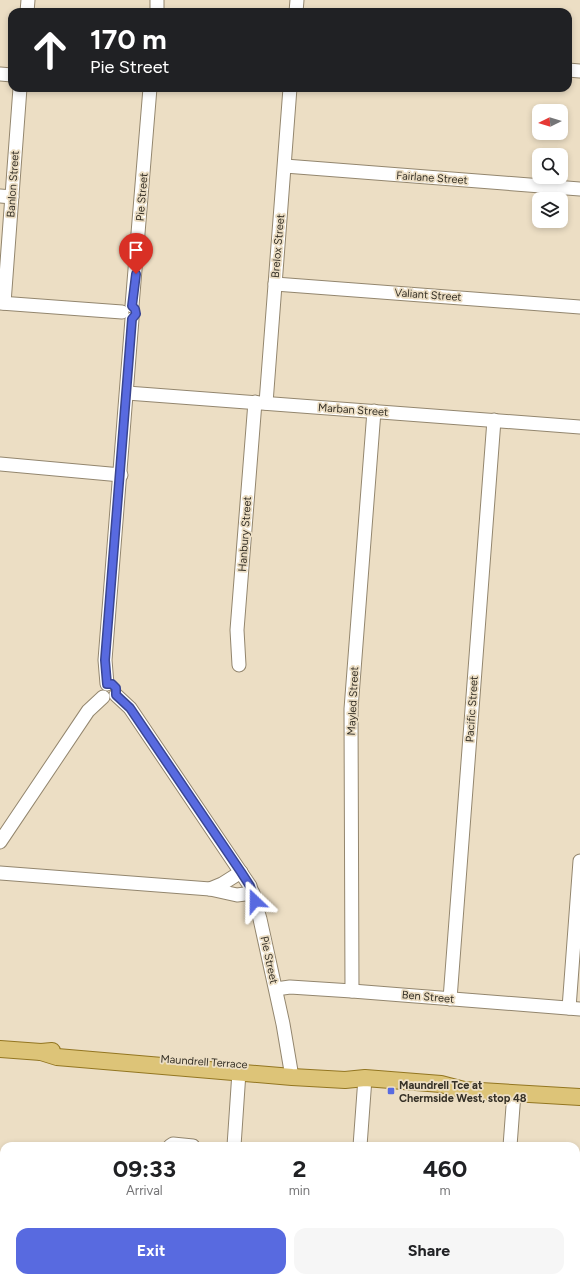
<!DOCTYPE html>
<html lang="en">
<head>
<meta charset="utf-8">
<style>
  body { margin:0; font-family:Figtree,sans-serif; background:#f6f6f6; color:#202124; height:100vh; display:flex; flex-direction:column; font-size:15px; white-space:nowrap }
  * { box-sizing:border-box; margin:0 }
  p { font-size:13px; color:#757577 }
  .icon { flex:none; width:22px; height:22px; fill:none; stroke:currentColor; stroke-width:2; stroke-linecap:round; stroke-linejoin:round }
  .map { position:relative; flex:1; overflow:hidden }
  .details { position:absolute; left:0px; top:1142px; width:580px; height:140px; display:flex; flex-direction:column; background:#fff; border-radius:12px 12px 0 0; box-shadow:0 2px 6px #0003 }
  .details>* { flex:none }
  .guide { position:absolute; left:8px; top:8px; width:564px; height:84px; border-radius:12px; box-shadow:0 2px 6px #0003; background:#202124; color:#fff; overflow:hidden }
  .needle { width:26px; rotate:265deg }
  .buttons { position:absolute; left:532px; top:104px; display:grid; gap:8px }
  .buttons a { display:grid; place-items:center; width:36px; height:36px; border-radius:8px; background:#fff; box-shadow:0 2px 6px #0003; font-size:20px }
  .pin { position:absolute; display:grid; place-items:center; width:34px; height:34px; color:#fff; margin:-41px -17px; border-radius:50% 50% 50% 0; rotate:-45deg; box-shadow:0 0 4px #0007 }
  .pin .icon { rotate:45deg }
  .me { position:absolute; width:44px; margin:-22px; rotate:337deg; stroke-linejoin:round; filter:drop-shadow(0 0 3px #0008) }
  .turn { display:flex; align-items:center; gap:14px; height:84px; padding:0 16px; font-size:18px }
  .turn .icon { width:52px; height:52px; stroke-width:2.5 }
  .turn b { display:block; font-size:28px; line-height:34px }
  .eta { display:flex; justify-content:space-evenly; align-items:center; height:68px; text-align:center }
  .eta b { font-size:24px; font-weight:700; line-height:28px }
  .button { display:flex; gap:8px; margin-top:auto; padding:8px 16px }
  .button a { flex:1; height:46px; border-radius:12px; background:#586ae0; color:#fff; font-size:16px; font-weight:700; line-height:46px; text-align:center }
  .button a+a { background:#f6f6f6; color:#202124 }
  .map>svg:first-child { display:block }
  .green { fill:#a4ba9a }
  .lines { fill:none; stroke-linecap:round; stroke-linejoin:round }
  .minor-casing { stroke:#93866e; stroke-width:15 }
  .major-casing { stroke:#937621; stroke-width:18 }
  .minor { stroke:#fff; stroke-width:13 }
  .major { stroke:#ddc478; stroke-width:16 }
  .route-casing { stroke:#394592; stroke-width:10 }
  .route { stroke:#586ae0; stroke-width:7 }
  .poi-dot { fill:#586ae0; stroke:#ecdec4; stroke-width:1.5 }
  .labels { text-anchor:middle; dominant-baseline:central; stroke-width:3.5; stroke-linejoin:round; paint-order:stroke }
  .street-label { font-size:11px; fill:#353026; stroke:#ecdec4 }
  .poi-label { font-size:11px; font-weight:bold; fill:#353026; stroke:#ecdec4; text-anchor:start }
</style>
</head>
<body>
<div class="map">
<svg width="580" height="1282" viewBox="0 0 580 1282">
  <rect width="100%" height="100%" fill="#ecdec4"/>
  <g class="green">
    <path d="M 580,1196 L 580,1282 L 573,1282 L 573,1278 L 576,1278 L 576,1245 Z"/>
    <path d="M 0,1214 L 4,1218 L 4,1278 L 122,1278 L 121,1282 L 0,1282 Z"/>
  </g>
  <g class="lines">
    <g class="minor-casing">
      <g id="minor">
        <path d="M 27,12 L 28,0"/>
        <path d="M 157,12 L 157,0"/>
        <path d="M 296,12 L 297,0"/>
        <path d="M 568,70 L 580,71"/>
        <path d="M 0,74 L 12,75"/>
        <path d="M 285,166 L 580,189"/>
        <path d="M 0,196 L 12,197"/>
        <path d="M 275,284 L 580,307"/>
        <path d="M 0,303 L 122,312"/>
        <path d="M 4,303 L 20,88"/>
        <path d="M 132,306 L 150,88"/>
        <path d="M 127,393 L 580,427"/>
        <path d="M 266,403 L 290,88"/>
        <path d="M 0,464 L 121,475"/>
        <path d="M 239,665 L 237,630 L 255,402"/>
        <path d="M 107,684 L 105,660 L 132,319"/>
        <path d="M 116,695 L 130,708 L 250,886 L 260,919 L 283,1024 L 292,1077"/>
        <path d="M 0,842 L 88,711 L 103,697"/>
        <path d="M 0,873 L 210,889 L 237,895 L 253,893"/>
        <path d="M 210,889 L 222,884 L 241,872"/>
        <path d="M 276,989 L 290,987 L 352,991 L 580,1009"/>
        <path d="M 352,991 L 351,709 L 374,411"/>
        <path d="M 450,999 L 494,420"/>
        <path d="M 569,1008 L 580,861"/>
        <path d="M 170,1146 L 173,1144 L 193,1146"/>
        <path d="M 234,1146 L 239,1072"/>
        <path d="M 360,1146 L 365,1078"/>
        <path d="M 510,1146 L 514,1093"/>
        <path d="M 349,1282 L 349,1278"/>
        <path d="M 499,1282 L 500,1278"/>
      </g>
    </g>
    <g class="major-casing">
      <g id="major">
        <path d="M 0,1049 L 41,1052 L 52,1051"/>
        <path d="M 41,1052 L 57,1057 L 292,1077 L 345,1080 L 365,1078 L 441,1084 L 464,1090 L 580,1097"/>
      </g>
    </g>
    <use href="#minor" class="minor"/>
    <use href="#major" class="major"/>
  </g>
  <g class="lines">
    <g class="route-casing">
      <path id="route" d="M 136,274 L 132,306 L 135,309 L 136,314 L 132,319 L 105,660 L 107,684 L 112,684 L 116,688 L 116,695 L 130,708 L 241,872 L 250,886 L 255,901"/>
    </g>
    <use href="#route" class="route"/>
  </g>
  <rect class="poi-dot" x="387" y="1087" width="8" height="8" rx="2"/>
  <g class="labels">
    <g class="street-label">
      <text transform="translate(432 178) rotate(4)">Fairlane Street</text>
      <text transform="translate(13 184) rotate(-86)">Banlon Street</text>
      <text transform="translate(142 197) rotate(-85)">Pie Street</text>
      <text transform="translate(278 246) rotate(-85)">Brelox Street</text>
      <text transform="translate(428 295) rotate(4)">Valiant Street</text>
      <text transform="translate(353 410) rotate(4)">Marban Street</text>
      <text transform="translate(245 534) rotate(-86)">Hanbury Street</text>
      <text transform="translate(353 701) rotate(-87)">Mayled Street</text>
      <text transform="translate(472 709) rotate(-86)">Pacific Street</text>
      <text transform="translate(269 960) rotate(78)">Pie Street</text>
      <text transform="translate(428 997) rotate(5)">Ben Street</text>
      <text transform="translate(204 1062) rotate(4)">Maundrell Terrace</text>
    </g>
    <g class="poi-label">
      <text x="399" y="1085">Maundrell Tce at<tspan x="399" dy="13">Chermside West, stop 48</tspan></text>
    </g>
  </g>
</svg>
<div class="buttons">
<a><svg class="needle" viewBox="-14 -14 28 28"><path d="M0-13l5 13h-10z" fill="#e53935"/><path d="M0 13l5-13h-10z" fill="#757577"/></svg></a>
<a><svg class="icon" aria-label="search" viewBox="0 0 24 24"><circle cx="10" cy="10" r="6"/><path d="M15 15l6 6"/></svg></a>
<a><svg class="icon" aria-label="layers" viewBox="0 0 24 24"><path d="M12 4l9 5-9 5-9-5zM3 14l9 5 9-5"/></svg></a>
</div>
<div class="pin" style="left:136px;top:274px;background:#d93025"><svg class="icon" aria-label="arrive" viewBox="0 0 24 24"><path d="M6 21V4h12l-3 4 3 4H6"/></svg></div>
<svg class="me" style="left:255px;top:901px" viewBox="-20 -20 40 40"><path d="M0-17L14 15 0 8-14 15z" fill="#586ae0" stroke="#fff" stroke-width="4"/></svg>
<div class="guide">
<div class="turn"><svg class="icon" aria-label="ahead" viewBox="0 0 24 24"><path d="M12 20V5M6 11l6-6 6 6"/></svg><div><b>170 m</b>Pie Street</div></div>
</div>
<section class="details">
<div class="eta">
<div><b>09:33</b><p>Arrival</p></div>
<div><b>2</b><p>min</p></div>
<div><b>460</b><p>m</p></div>
</div>
<div class="button"><a>Exit</a><a>Share</a></div>
</section>
</div>
</body>
</html>
